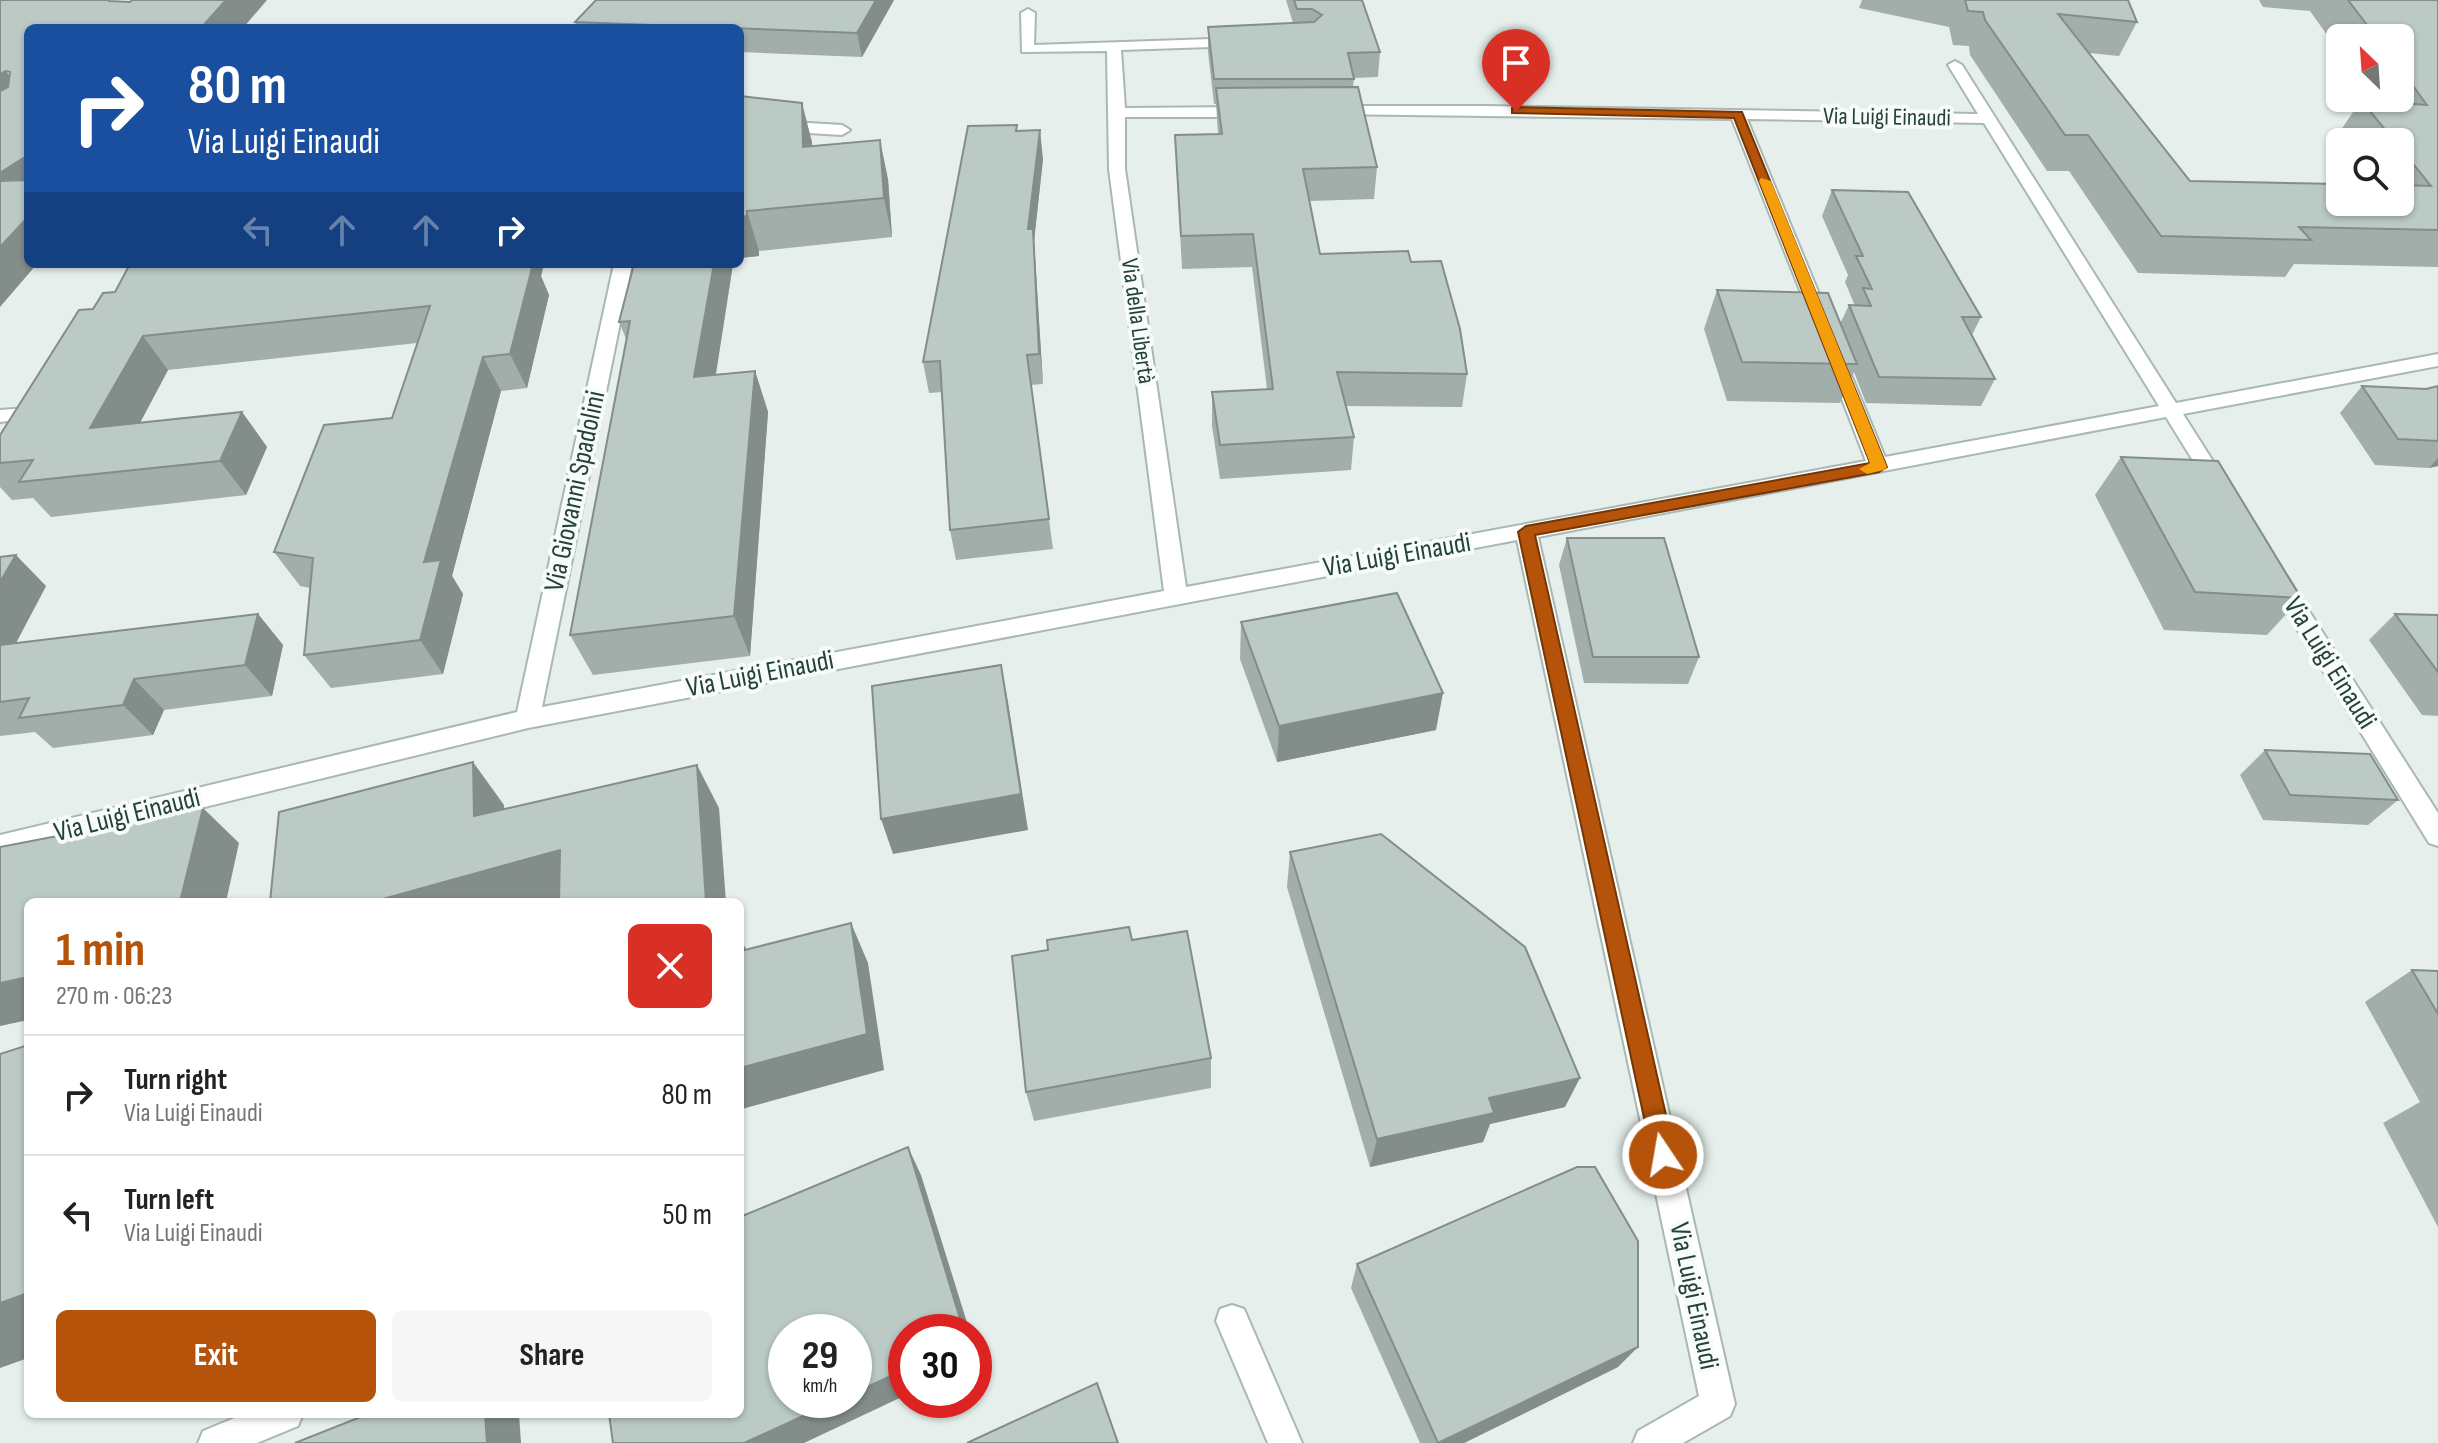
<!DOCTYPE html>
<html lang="en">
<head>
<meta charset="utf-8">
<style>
  body { margin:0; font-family:"Sofia Sans Condensed",sans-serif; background:#f6f6f6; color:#222; height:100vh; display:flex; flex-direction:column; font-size:30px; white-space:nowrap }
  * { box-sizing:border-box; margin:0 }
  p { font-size:26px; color:#767676 }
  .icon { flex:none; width:44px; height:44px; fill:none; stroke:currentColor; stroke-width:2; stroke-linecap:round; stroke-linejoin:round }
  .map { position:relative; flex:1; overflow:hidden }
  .sheet { position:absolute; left:24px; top:898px; width:720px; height:520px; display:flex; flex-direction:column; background:#fff; border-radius:12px; box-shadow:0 2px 6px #0004 }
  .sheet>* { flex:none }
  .banner { position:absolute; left:24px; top:24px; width:720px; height:244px; border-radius:12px; box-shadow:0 2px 6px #0004; background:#1a4fa0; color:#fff; overflow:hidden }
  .needle { width:52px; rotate:335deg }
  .buttons { position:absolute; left:2326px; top:24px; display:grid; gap:16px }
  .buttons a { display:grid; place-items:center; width:88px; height:88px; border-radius:12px; background:#fff; box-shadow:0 2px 6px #0004; font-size:40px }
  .speed { position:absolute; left:768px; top:1314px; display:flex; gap:16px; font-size:40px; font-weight:700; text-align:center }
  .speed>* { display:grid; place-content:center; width:104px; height:104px; border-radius:50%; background:#fff; box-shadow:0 2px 6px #0004; line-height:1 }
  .speed small { font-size:20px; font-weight:400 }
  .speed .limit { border:12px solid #d22; background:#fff; color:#111 }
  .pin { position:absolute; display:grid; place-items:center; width:68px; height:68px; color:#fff; margin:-82px -34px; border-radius:50% 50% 50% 0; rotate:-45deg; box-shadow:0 0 8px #0007 }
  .pin .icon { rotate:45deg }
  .me { position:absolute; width:88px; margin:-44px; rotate:348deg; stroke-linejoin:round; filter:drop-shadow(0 0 6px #0008) }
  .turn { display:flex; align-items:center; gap:28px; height:168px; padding:0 32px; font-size:36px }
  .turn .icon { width:104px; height:104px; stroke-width:2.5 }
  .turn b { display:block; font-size:56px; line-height:68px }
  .lanes { display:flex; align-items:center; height:76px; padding:0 32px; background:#0003; justify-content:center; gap:40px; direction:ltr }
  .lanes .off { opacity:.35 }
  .round { display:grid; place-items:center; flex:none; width:84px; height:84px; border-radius:12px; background:#f6f6f6 }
  .headline { display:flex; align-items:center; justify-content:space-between; height:136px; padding:0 32px }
  h1 { font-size:48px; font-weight:700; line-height:60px; color:#b45309 }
  .cta { display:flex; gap:16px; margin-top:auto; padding:16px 32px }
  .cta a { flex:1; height:92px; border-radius:12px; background:#b45309; color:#fff; font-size:32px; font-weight:700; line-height:92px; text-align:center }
  .cta a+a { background:#f6f6f6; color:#222 }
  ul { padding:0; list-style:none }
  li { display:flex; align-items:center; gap:24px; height:120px; padding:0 32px; border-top:2px solid #e0e0e0 }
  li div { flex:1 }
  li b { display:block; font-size:30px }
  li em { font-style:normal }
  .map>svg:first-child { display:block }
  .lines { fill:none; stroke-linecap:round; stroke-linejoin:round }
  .minor-casing { stroke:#a8b8b2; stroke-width:4 }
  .minor { fill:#fff; fill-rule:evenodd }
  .wall { fill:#a1aea9 }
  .shaded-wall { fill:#838d89 }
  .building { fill:#bbcac4; stroke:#838d89; stroke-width:2 }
  .route { fill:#b45309; stroke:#753606; stroke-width:2 }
  .slow { fill:#f59e0b }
  .labels { text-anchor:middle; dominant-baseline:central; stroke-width:8; stroke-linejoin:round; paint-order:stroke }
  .far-street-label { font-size:24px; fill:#24423a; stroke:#f7fbf9 }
  .street-label { font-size:28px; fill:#24423a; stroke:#f7fbf9 }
</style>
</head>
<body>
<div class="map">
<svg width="2438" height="1443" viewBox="0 0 2438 1443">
  <rect width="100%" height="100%" fill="#e6efeb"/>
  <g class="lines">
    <g class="minor-casing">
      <g id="minor">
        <path d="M 1028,9 L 1035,13 L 1034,45 L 1241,38 L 1248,42 L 1241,46 L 1121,50 L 1125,108 L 1246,107 L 1254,112 L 1246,117 L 1125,117 L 1125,169 L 1186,587 L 1866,461 L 1826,358 L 1835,352 L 1844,358 L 1885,457 L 2159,406 L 1984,123 L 1747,119 L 1831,323 L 1822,328 L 1813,323 L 1732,119 L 1326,114 L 1323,111 L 1331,106 L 1484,106 L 1978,114 L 1948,65 L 1955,61 L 1962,65 L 2176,403 L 2438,354 L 2438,366 L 2183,414 L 2230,488 L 2220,495 L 2213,493 L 2166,417 L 1538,537 L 1735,1404 L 1730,1416 L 1683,1443 L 1633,1443 L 1638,1431 L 1699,1396 L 1517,540 L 528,728 L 0,857 L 0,835 L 517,712 L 614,264 L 632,264 L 542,707 L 1164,591 L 1109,169 L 1107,51 L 1022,52 L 1021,13 Z"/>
        <path d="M 740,119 L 842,125 L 850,130 L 842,135 L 740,129 Z"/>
        <path d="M 27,408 L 34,410 L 37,414 L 34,418 L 0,422 L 0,410 Z"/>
        <path d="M 2278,572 L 2286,575 L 2438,813 L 2438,846 L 2429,843 L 2270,585 L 2267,580 L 2270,575 Z"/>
        <path d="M 1232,1305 L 1244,1309 L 1302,1443 L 1268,1443 L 1216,1321 L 1220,1309 Z"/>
        <path d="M 244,1414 L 303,1414 L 298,1426 L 257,1443 L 198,1443 L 203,1431 Z"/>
      </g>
    </g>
    <use href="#minor" class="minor"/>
  </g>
  <g class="wall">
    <path d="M 894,0 L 862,57 L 740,52 L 740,28 L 577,28 L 575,22 Z"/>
    <path d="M 1286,0 L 1362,0 L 1380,52 L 1378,77 L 1354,78 L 1353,87 L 1377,167 L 1374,199 L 1309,201 L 1320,254 L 1411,262 L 1467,374 L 1462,407 L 1346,406 L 1354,437 L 1351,470 L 1220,479 L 1212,426 L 1212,392 L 1267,389 L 1252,267 L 1182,269 L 1175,135 L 1218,134 L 1216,104 L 1214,104 L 1208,52 L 1208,27 L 1293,23 Z"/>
    <path d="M 1862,0 L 2128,0 L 2137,22 L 2119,56 L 2089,53 L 2190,181 L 2400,202 L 2400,142 L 2342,142 L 2337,136 L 2361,100 L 2374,101 L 2372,98 L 2400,98 L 2400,38 L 2340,38 L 2340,53 L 2310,11 L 2263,7 L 2259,0 L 2438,0 L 2438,267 L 2294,264 L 2285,277 L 2138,273 L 2069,171 L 2047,171 L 1970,55 L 1969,46 L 1953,45 L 1949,27 L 1859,8 Z"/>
    <path d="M 740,96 L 812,142 L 812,147 L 888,179 L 892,237 L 759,251 L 759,256 L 740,258 Z"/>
    <path d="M 1018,131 L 1043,159 L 1034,241 L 1043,384 L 1031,385 L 1053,549 L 956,560 L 950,530 L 942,392 L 929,393 L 923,362 Z"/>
    <path d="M 1832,190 L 1981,317 L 1972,335 L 1995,379 L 1981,406 L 1866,403 L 1854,372 L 1840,403 L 1727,401 L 1704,329 L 1717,290 L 1840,324 L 1849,305 L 1855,306 L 1845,282 L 1848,275 L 1822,216 Z"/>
    <path d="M 130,264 L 544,264 L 541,276 L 549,295 L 527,388 L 501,391 L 452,576 L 463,594 L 443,674 L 331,688 L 304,655 L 310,588 L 300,586 L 274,552 L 392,418 L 417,343 L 168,370 L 140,423 L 242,412 L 267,447 L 246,495 L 51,517 L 33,498 L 12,500 L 0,487 L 0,435 L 93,309 L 115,292 Z"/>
    <path d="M 634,264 L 733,264 L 716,374 L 755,371 L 768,412 L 750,656 L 593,675 L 570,635 L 627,341 L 619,322 Z"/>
    <path d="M 2362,386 L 2426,389 L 2438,386 L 2438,466 L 2429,468 L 2375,465 L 2340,413 Z"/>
    <path d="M 2121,457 L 2301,598 L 2267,635 L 2164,630 L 2095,495 Z"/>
    <path d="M 1567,538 L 1699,657 L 1688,684 L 1584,683 L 1559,565 Z"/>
    <path d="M 0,557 L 46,586 L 16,643 L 258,614 L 283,645 L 272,696 L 164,710 L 153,735 L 53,748 L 35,732 L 0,736 Z"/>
    <path d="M 2395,614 L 2438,615 L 2438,716 L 2422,715 L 2369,640 Z"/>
    <path d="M 1241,622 L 1436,730 L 1277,762 L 1240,659 Z"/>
    <path d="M 2265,750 L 2398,800 L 2368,825 L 2263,820 L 2240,775 Z"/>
    <path d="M 1290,852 L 1565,1107 L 1490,1124 L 1483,1142 L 1370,1167 L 1287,887 Z"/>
    <path d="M 1132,940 L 1211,1058 L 1211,1088 L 1034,1121 L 1026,1092 Z"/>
    <path d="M 2412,970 L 2438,971 L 2438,1227 L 2383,1123 L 2420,1102 L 2365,1002 Z"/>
    <path d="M 1357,1264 L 1618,1367 L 1464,1443 L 1420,1443 L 1351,1288 Z"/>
  </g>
  <g class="shaded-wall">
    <path d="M 226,0 L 267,0 L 243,28 L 201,28 Z"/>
    <path d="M 876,0 L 894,0 L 862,57 L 857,33 Z"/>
    <path d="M 6,71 L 27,100 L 0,115 L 0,74 Z"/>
    <path d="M 802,103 L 812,142 L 813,187 L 803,147 Z"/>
    <path d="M 1040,130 L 1043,159 L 1034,241 L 1043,384 L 1028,229 Z"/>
    <path d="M 880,140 L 888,179 L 892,237 L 884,198 Z"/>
    <path d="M 28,155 L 28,201 L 0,197 L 0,173 Z"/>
    <path d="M 747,211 L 759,251 L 759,256 L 740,258 L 740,217 Z"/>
    <path d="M 28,217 L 28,264 L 37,264 L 0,307 L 0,247 Z"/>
    <path d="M 522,264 L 544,264 L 541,276 L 549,295 L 527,388 L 510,354 Z"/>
    <path d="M 714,264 L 733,264 L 709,417 L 694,377 Z"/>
    <path d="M 143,336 L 168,370 L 119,462 L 90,428 Z"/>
    <path d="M 483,357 L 501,391 L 452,576 L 463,594 L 443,674 L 420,640 L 424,562 Z"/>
    <path d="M 755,371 L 768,412 L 750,656 L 734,616 Z"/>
    <path d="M 242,412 L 267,447 L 246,495 L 220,461 Z"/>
    <path d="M 2438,458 L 2438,466 L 2429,468 Z"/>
    <path d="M 16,555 L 46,586 L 0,673 L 0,582 Z"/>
    <path d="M 258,614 L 283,645 L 272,696 L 245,665 Z"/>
    <path d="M 1001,665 L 1008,702 L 1028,830 L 893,854 L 881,819 Z"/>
    <path d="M 134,679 L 164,710 L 153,735 L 123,705 Z"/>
    <path d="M 1443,693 L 1436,730 L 1277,762 L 1279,726 Z"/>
    <path d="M 473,762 L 504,805 L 506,858 L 474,816 Z"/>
    <path d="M 697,765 L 719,808 L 726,902 L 706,902 Z"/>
    <path d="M 203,808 L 239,843 L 226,902 L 180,902 Z"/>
    <path d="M 560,850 L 589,891 L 550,902 L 372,902 Z"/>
    <path d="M 851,923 L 868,963 L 884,1070 L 742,1109 L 743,1126 L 740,1127 L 740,1068 Z"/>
    <path d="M 740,938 L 762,978 L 741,951 Z"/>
    <path d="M 28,977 L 28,1020 L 0,1026 L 0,983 Z"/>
    <path d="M 1580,1078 L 1565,1107 L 1490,1124 L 1483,1142 L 1370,1167 L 1377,1139 L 1489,1098 Z"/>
    <path d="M 908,1147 L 921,1175 L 970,1332 L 964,1332 Z"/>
    <path d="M 28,1293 L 28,1358 L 0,1368 L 0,1303 Z"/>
    <path d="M 974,1346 L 979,1362 L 974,1364 Z"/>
    <path d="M 1638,1347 L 1618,1367 L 1464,1443 L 1440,1443 Z"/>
    <path d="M 906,1369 L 906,1395 L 804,1443 L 744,1443 L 838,1400 L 854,1400 L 854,1393 Z"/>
    <path d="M 485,1414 L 519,1414 L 521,1443 L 487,1443 Z"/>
  </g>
  <g class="building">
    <path d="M 0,0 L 109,0 L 109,1 L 130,2 L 132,0 L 226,0 L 201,28 L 28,28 L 28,155 L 0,173 L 0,91 L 8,87 L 10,72 L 6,71 L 0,74 Z"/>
    <path d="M 596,0 L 876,0 L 857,33 L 575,22 Z"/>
    <path d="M 1294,0 L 1362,0 L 1380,52 L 1348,53 L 1354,79 L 1214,79 L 1208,27 L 1314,22 L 1322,15 L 1312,9 L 1297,9 Z"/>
    <path d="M 1965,0 L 2128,0 L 2137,22 L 2058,14 L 2190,181 L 2340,184 L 2340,202 L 2400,202 L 2400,185 L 2431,186 L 2400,148 L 2400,142 L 2395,142 L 2361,100 L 2427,105 L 2400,68 L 2400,38 L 2377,38 L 2348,0 L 2438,0 L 2438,230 L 2299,227 L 2311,240 L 2161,236 L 2088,135 L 2065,135 L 1985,20 L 1983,12 L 1968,11 Z"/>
    <path d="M 1358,87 L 1377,167 L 1303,169 L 1320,254 L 1408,251 L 1411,262 L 1441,261 L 1460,329 L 1467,374 L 1337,372 L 1354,437 L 1220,445 L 1212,392 L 1273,389 L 1253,234 L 1181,236 L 1175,135 L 1222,134 L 1216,88 Z"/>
    <path d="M 740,96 L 802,103 L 803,147 L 880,140 L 884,198 L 747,211 L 747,216 L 740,217 Z"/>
    <path d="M 1017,125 L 1016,131 L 1040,130 L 1028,229 L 1033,229 L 1039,354 L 1027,355 L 1049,519 L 950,530 L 940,361 L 923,362 L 968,126 Z"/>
    <path d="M 28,180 L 28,217 L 0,247 L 0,181 Z"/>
    <path d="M 1832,190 L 1908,192 L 1981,317 L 1962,317 L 1995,379 L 1879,377 L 1849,305 L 1871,306 L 1863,288 L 1872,289 L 1856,256 L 1863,256 Z"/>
    <path d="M 130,264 L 533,264 L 510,354 L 483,357 L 424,562 L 441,560 L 420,640 L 304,655 L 313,558 L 274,552 L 324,425 L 392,418 L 430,306 L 143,336 L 90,428 L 242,412 L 220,461 L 19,482 L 33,460 L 0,463 L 0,435 L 79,310 L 93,309 L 103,293 L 115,292 Z"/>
    <path d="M 634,264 L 714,264 L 694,377 L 755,371 L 734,616 L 570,635 L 630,321 L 619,322 Z"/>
    <path d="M 1717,290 L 1828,293 L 1857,364 L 1742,362 Z"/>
    <path d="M 2362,386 L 2426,389 L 2438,386 L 2438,441 L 2398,439 Z"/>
    <path d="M 2121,457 L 2218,461 L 2301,598 L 2195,592 Z"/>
    <path d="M 1567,538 L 1664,538 L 1699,657 L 1593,657 Z"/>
    <path d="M 16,555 L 0,582 L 0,557 Z"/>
    <path d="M 1397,593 L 1443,693 L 1279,726 L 1241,622 Z"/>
    <path d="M 258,614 L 245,665 L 134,679 L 123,705 L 19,718 L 29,698 L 0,702 L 0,645 Z"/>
    <path d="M 2395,614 L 2438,615 L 2438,672 Z"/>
    <path d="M 1001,665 L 1021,794 L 881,819 L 872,686 Z"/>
    <path d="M 2265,750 L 2370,754 L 2398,800 L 2290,795 Z"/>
    <path d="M 473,762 L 474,816 L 697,765 L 706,902 L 559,902 L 560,850 L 372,902 L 270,902 L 279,812 Z"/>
    <path d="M 203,808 L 180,902 L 28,902 L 28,977 L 0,983 L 0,847 Z"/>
    <path d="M 1381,834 L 1525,947 L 1580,1078 L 1489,1098 L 1494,1113 L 1377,1139 L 1290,852 Z"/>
    <path d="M 851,923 L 867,1034 L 740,1068 L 740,939 L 741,951 Z"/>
    <path d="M 1129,927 L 1132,940 L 1187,931 L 1211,1058 L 1026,1092 L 1012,956 L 1048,950 L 1047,940 Z"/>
    <path d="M 2412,970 L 2438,971 L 2438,1014 Z"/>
    <path d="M 28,1045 L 28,1293 L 0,1303 L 0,1054 Z"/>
    <path d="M 908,1147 L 964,1332 L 906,1332 L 906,1369 L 854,1393 L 854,1332 L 786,1332 L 786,1400 L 838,1400 L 744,1443 L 613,1443 L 609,1414 L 740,1414 L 740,1217 Z"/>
    <path d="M 1577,1167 L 1595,1167 L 1638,1241 L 1638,1347 L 1438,1443 L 1357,1264 Z"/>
    <path d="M 1097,1383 L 1118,1443 L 967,1443 Z"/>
    <path d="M 368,1414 L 485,1414 L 487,1443 L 295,1443 Z"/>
  </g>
  <path class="route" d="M 1516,107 L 1742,112 L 1887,467 L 1879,472 L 1535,535 L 1675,1155 L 1671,1163 L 1663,1166 L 1655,1163 L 1652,1155 L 1518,532 L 1526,526 L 1870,463 L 1734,118 L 1512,113 L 1512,108 Z"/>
  <path class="slow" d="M 1761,178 L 1771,181 L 1887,467 L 1884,470 L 1867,474 L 1859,469 L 1870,463 L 1759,181 Z"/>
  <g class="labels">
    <g class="far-street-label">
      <text transform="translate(1887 117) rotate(1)">Via Luigi Einaudi</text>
      <text transform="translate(1138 321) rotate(82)">Via della Libertà</text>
    </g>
    <g class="street-label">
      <text transform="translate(575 491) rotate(-78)">Via Giovanni Spadolini</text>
      <text transform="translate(1397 555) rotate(-10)">Via Luigi Einaudi</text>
      <text transform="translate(2330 663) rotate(58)">Via Luigi Einaudi</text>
      <text transform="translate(760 674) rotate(-11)">Via Luigi Einaudi</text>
      <text transform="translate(127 815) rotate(-14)">Via Luigi Einaudi</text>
      <text transform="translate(1694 1296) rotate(78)">Via Luigi Einaudi</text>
    </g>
  </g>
</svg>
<div class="buttons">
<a><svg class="needle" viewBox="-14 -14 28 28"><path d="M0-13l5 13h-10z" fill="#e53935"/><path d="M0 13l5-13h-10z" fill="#767676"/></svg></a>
<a><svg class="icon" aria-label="search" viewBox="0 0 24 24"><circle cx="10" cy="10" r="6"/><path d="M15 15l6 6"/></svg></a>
</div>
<div class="speed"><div>29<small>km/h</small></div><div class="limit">30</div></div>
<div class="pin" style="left:1516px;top:111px;background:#d93025"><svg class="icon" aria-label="arrive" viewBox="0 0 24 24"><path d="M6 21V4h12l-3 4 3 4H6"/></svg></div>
<svg class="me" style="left:1663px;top:1155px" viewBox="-20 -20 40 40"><circle r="17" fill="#b45309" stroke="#fff" stroke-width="3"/><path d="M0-11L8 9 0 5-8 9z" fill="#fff"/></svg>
<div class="banner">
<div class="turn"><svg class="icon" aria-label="right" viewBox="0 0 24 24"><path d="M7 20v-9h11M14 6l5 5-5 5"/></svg><div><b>80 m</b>Via Luigi Einaudi</div></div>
<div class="lanes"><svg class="icon off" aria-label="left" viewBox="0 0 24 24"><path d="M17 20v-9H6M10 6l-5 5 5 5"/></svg><svg class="icon off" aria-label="ahead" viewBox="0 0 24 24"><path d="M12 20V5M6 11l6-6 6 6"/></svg><svg class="icon off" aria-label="ahead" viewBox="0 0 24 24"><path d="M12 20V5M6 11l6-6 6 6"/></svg><svg class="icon" aria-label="right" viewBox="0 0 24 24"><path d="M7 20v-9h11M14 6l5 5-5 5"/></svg></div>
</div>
<section class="sheet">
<div class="headline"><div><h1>1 min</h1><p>270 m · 06:23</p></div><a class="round" style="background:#d93025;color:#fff"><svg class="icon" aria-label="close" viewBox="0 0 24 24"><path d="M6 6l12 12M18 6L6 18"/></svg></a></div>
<ul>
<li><svg class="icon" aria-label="right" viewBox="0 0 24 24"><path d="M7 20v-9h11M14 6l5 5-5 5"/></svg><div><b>Turn right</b><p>Via Luigi Einaudi</p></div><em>80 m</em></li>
<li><svg class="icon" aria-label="left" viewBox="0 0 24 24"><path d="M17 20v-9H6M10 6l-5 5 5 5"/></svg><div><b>Turn left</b><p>Via Luigi Einaudi</p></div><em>50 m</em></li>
</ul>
<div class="cta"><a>Exit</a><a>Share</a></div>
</section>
</div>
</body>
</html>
